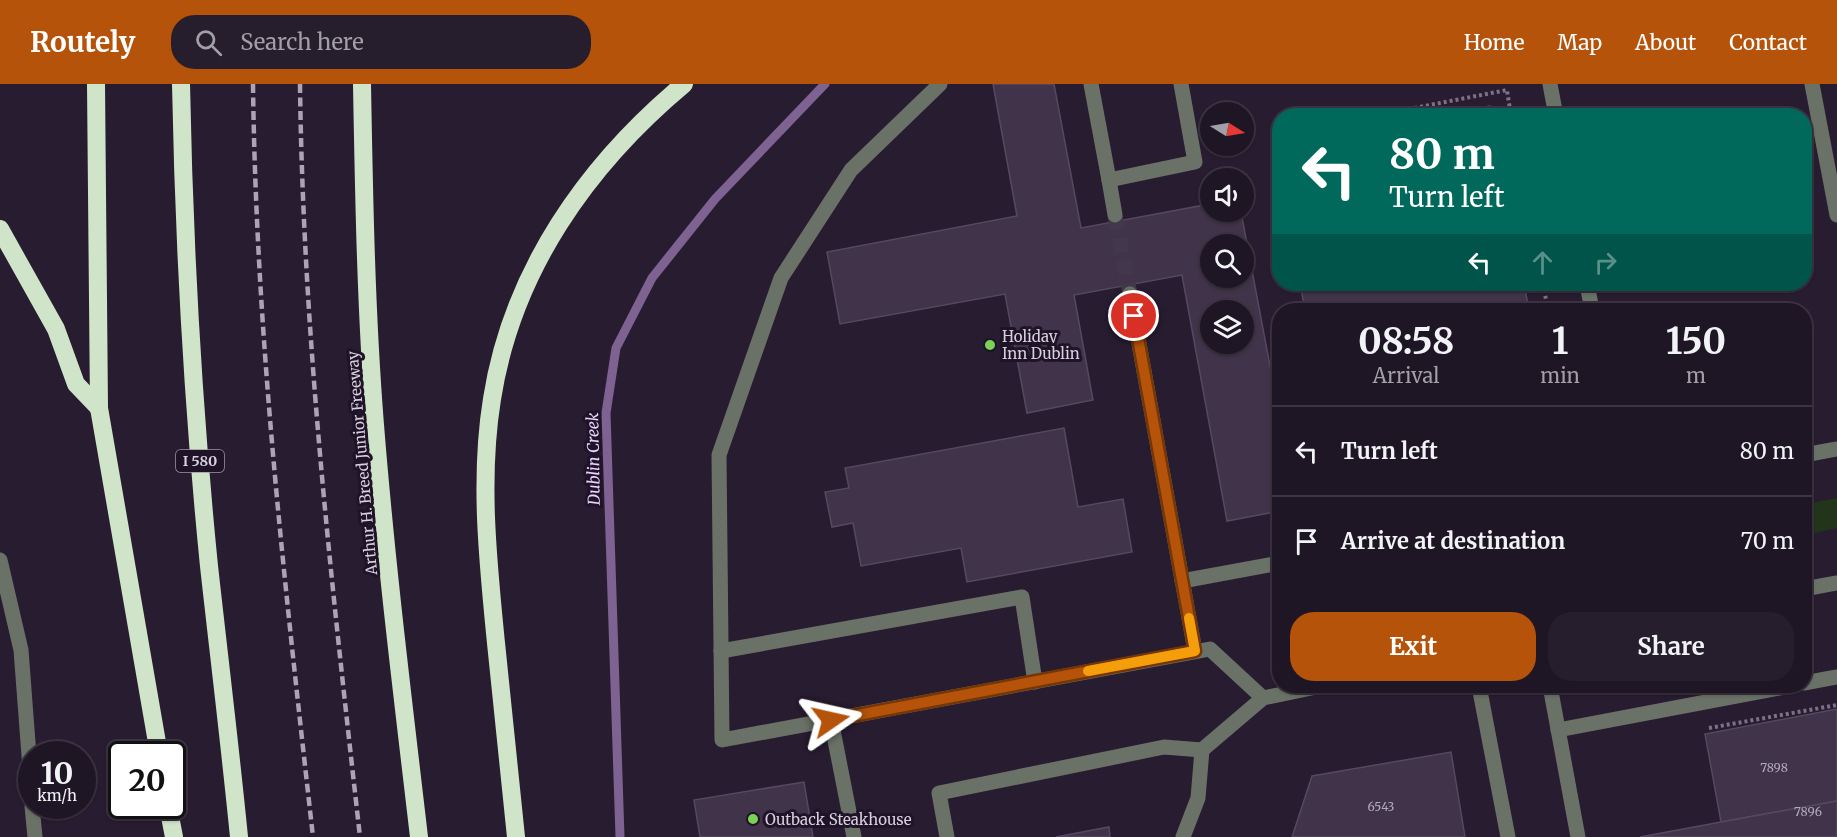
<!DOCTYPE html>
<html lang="en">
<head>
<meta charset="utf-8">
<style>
  body { margin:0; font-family:Merriweather,serif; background:#261e2d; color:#f1f3f6; height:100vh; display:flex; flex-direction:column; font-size:22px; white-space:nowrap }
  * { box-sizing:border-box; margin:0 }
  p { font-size:20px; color:#a19fa7 }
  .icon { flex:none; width:33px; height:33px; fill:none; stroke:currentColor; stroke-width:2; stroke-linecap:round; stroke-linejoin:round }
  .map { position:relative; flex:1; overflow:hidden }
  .side { position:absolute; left:1272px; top:219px; width:540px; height:390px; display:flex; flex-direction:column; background:#1e1525; border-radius:24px; box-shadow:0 2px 4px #0004,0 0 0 2px #3c3442 }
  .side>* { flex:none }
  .hud { position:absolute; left:1272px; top:24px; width:540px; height:183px; border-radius:24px; box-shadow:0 2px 4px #0004,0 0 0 2px #3c3442; background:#00695c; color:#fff; overflow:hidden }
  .needle { width:39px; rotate:101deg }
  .controls { position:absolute; left:1200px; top:18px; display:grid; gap:12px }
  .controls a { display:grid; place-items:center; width:54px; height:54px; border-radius:50%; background:#1e1525; box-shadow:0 2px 4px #0004,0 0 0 2px #3c3442; font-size:30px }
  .speed { position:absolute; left:18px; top:657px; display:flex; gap:12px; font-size:30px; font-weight:700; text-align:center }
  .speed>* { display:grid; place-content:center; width:78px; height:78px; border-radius:50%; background:#1e1525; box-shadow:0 2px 4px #0004,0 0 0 2px #3c3442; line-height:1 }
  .speed small { font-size:15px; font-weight:400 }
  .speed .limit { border:3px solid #111; border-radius:9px; background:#fff; color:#111 }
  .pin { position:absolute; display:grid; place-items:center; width:51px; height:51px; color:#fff; margin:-26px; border:3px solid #fff; border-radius:50%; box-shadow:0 2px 6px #0007 }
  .me { position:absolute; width:66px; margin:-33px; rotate:79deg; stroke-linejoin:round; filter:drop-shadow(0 0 4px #0008) }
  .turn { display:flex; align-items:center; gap:21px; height:126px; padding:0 18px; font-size:27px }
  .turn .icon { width:78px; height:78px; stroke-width:2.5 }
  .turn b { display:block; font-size:42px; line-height:51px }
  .lanes { display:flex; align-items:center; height:57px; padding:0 18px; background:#0003; justify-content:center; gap:30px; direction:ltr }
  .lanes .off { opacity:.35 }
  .eta { display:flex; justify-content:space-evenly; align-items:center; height:102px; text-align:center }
  .eta b { font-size:36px; font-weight:700; line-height:42px }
  .cta { display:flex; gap:12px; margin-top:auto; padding:12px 18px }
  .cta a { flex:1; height:69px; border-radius:24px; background:#b45309; color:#fff; font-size:24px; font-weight:700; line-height:69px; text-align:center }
  .cta a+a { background:#261e2d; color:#f1f3f6 }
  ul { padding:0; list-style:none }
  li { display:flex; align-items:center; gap:18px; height:90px; padding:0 18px; border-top:2px solid #3c3442 }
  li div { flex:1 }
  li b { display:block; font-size:22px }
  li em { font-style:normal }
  header { display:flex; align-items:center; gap:36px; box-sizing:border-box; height:84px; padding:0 30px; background:#b45309; color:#fff }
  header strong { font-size:28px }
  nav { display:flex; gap:33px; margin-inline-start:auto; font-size:21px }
  .search { width:420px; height:54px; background:#261e2d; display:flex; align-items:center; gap:15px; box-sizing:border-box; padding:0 21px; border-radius:24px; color:#a19fa7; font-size:22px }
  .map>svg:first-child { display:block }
  .green { fill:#22341a }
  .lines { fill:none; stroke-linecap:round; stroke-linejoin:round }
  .stream { stroke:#7e6291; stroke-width:9 }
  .building { fill:#41344a; stroke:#564860; stroke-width:1.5; fill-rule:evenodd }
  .minor-tunnel { stroke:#42374b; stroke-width:15; stroke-dasharray:15 8; stroke-linecap:butt }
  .path { stroke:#7c7284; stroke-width:4; stroke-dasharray:3 3; stroke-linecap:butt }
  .minor { stroke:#6a7267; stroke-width:15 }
  .highway { stroke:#d0e4c9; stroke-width:18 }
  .rail { stroke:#aca3b3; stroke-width:4.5; stroke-dasharray:9 4.5; stroke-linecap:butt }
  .route-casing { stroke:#753606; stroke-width:15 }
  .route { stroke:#b45309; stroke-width:10 }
  .slow { stroke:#f59e0b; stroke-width:10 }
  .poi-dot { fill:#7dd154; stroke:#1f1327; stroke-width:2 }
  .labels { text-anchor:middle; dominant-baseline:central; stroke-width:6; stroke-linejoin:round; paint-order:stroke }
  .number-label { font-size:12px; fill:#b2a9b9 }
  .shield { fill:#1f1327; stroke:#a097a7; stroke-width:1.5 }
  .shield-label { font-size:14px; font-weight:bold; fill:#d8d0de }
  .poi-label { font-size:15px; fill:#d8d0de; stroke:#1f1327; text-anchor:start }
  .street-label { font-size:15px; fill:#d8d0de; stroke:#1f1327 }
  .water-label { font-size:16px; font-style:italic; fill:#ebd3fe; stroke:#1f1327 }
</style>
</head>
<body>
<header>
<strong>Routely</strong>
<div class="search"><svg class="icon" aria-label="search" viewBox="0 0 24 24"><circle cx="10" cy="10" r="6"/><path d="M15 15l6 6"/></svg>Search here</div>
<nav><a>Home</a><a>Map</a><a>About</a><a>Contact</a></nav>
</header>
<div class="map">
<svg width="1837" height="753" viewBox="0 0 1837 753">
  <rect width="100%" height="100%" fill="#281c31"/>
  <path class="green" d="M 1837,414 L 1837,444 L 1805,451 L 1805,420 Z"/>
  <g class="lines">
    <path class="stream" d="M 620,753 L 606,329 L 616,264 L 652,194 L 715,115 L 825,0"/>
  </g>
  <g class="building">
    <path d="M 993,0 L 1054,0 L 1081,144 L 1210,120 L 1210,128 L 1241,128 L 1280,335 L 1280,427 L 1227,437 L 1182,191 L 1074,211 L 1093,316 L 1027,329 L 1005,210 L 840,240 L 827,168 L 1017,132 ZM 1210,160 L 1244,160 L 1244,194 L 1210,194 ZM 1210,226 L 1244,226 L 1244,260 L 1210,260 Z"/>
    <path d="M 1490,22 L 1492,32 L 1441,32 L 1445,31 Z"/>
    <path d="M 1300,200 L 1524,200 L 1529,226 L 1305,226 Z"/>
    <path d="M 1064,344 L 1078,423 L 1123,415 L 1132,468 L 967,498 L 961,464 L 861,482 L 853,439 L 832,443 L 825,408 L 849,404 L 845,384 Z"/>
    <path d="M 1837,625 L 1837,717 L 1721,738 L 1705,650 Z"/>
    <path d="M 1451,668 L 1465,753 L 1292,753 L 1312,692 Z"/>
    <path d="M 804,698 L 813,753 L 700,753 L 694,716 Z"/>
    <path d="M 1837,717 L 1837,753 L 1640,753 L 1721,738 Z"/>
    <path d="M 1109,743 L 1110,753 L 1056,753 Z"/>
  </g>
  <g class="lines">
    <path class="minor-tunnel" d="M 1115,131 L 1130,210"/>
    <g class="path">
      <path d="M 1373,32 L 1507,6 L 1511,32"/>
      <path d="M 1543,200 L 1548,226"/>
      <path d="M 1709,644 L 1837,621"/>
    </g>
    <g class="minor">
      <path d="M 940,0 L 851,86 L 781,194 L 719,371 L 722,656 L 1210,565 L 1263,614"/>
      <path d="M 1091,0 L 1109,96 L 1195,78 L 1181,0"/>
      <path d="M 1550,0 L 1556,32"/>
      <path d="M 1812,0 L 1837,131"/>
      <path d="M 1109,96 L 1115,131"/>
      <path d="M 1587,200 L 1592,226"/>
      <path d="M 1130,210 L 1195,567"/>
      <path d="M 1804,371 L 1837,365"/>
      <path d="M 0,476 L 21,566 L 32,711"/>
      <path d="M 1182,497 L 1280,479"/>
      <path d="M 1804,505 L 1837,499"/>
      <path d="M 721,567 L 1022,513 L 1035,598"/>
      <path d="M 1804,599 L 1837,593"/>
      <path d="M 1479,602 L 1508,753"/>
      <path d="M 1550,602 L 1578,753"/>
      <path d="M 831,636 L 854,753"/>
      <path d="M 1558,646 L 1790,602"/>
      <path d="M 32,722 L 35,753"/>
      <path d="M 947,753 L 939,709 L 1164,663 L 1202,666 L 1263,614 L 1321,602"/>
      <path d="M 1183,753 L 1198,714 L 1202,666"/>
    </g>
    <g class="highway">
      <path d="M 96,0 L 99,324 L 159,670"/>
      <path d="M 181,0 C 184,161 193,322 209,482 C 219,572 230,662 239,753"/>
      <path d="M 362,0 C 364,114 366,228 375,341 C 386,479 403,616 419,753"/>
      <path d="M 0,145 L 56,245 L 76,300 L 99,324"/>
      <path d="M 168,722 L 174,753"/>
      <path d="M 516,753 C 509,688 503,624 496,559 C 488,478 479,395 492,315 C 512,187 587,81 684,0"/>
    </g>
    <g class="rail">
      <path d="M 253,0 C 256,252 285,503 313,753"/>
      <path d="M 300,0 C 303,252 332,503 360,753"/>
    </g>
  </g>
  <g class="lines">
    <g class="route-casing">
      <path id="route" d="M 831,636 L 1195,567 L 1134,232"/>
    </g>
    <use href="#route" class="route"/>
    <path class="slow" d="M 1088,587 L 1195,567 L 1189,534"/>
  </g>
  <g class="poi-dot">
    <circle cx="990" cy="261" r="6"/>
    <circle cx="753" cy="735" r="6"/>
  </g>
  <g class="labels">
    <g class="number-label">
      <text x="1774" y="683">7898</text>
      <text x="1381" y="722">6543</text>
      <text x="1808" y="727">7896</text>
    </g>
    <rect class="shield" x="176" y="366" width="48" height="22" rx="4.5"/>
    <g class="shield-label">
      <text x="200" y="377">I 580</text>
    </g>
    <g class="poi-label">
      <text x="1002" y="252">Holiday<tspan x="1002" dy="17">Inn Dublin</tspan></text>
      <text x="765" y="735">Outback Steakhouse</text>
    </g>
    <g class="street-label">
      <text transform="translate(362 379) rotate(-95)">Arthur H. Breed Junior Freeway</text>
    </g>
    <g class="water-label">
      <text transform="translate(593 375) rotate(-91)">Dublin Creek</text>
    </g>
  </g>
</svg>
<div class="controls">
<a><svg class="needle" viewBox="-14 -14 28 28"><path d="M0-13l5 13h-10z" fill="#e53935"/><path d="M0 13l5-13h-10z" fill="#a19fa7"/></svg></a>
<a><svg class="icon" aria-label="sound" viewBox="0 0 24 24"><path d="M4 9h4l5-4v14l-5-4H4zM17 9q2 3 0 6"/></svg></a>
<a><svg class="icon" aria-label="search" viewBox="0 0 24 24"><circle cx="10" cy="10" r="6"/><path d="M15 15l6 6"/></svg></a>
<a><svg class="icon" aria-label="layers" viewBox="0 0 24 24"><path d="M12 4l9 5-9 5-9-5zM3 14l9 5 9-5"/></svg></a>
</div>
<div class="speed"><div>10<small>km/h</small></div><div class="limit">20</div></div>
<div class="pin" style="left:1134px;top:232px;background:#d93025"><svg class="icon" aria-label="arrive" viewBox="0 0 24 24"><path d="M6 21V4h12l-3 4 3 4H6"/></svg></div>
<svg class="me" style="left:831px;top:636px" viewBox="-20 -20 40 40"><path d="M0-17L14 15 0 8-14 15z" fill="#b45309" stroke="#fff" stroke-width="4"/></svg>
<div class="hud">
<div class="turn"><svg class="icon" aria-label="left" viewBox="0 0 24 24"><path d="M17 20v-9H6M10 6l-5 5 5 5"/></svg><div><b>80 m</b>Turn left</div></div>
<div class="lanes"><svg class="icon" aria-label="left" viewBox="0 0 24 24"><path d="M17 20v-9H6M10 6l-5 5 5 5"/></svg><svg class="icon off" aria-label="ahead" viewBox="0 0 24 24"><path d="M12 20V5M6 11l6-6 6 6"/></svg><svg class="icon off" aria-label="right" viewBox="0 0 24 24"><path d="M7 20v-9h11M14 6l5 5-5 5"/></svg></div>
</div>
<section class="side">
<div class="eta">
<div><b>08:58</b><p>Arrival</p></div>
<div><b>1</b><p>min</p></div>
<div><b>150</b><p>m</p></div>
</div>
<ul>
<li><svg class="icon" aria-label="left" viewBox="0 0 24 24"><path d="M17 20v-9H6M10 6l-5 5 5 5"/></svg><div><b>Turn left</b></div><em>80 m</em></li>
<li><svg class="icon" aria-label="arrive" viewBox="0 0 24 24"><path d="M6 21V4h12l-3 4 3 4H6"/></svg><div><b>Arrive at destination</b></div><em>70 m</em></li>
</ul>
<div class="cta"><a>Exit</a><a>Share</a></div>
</section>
</div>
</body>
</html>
